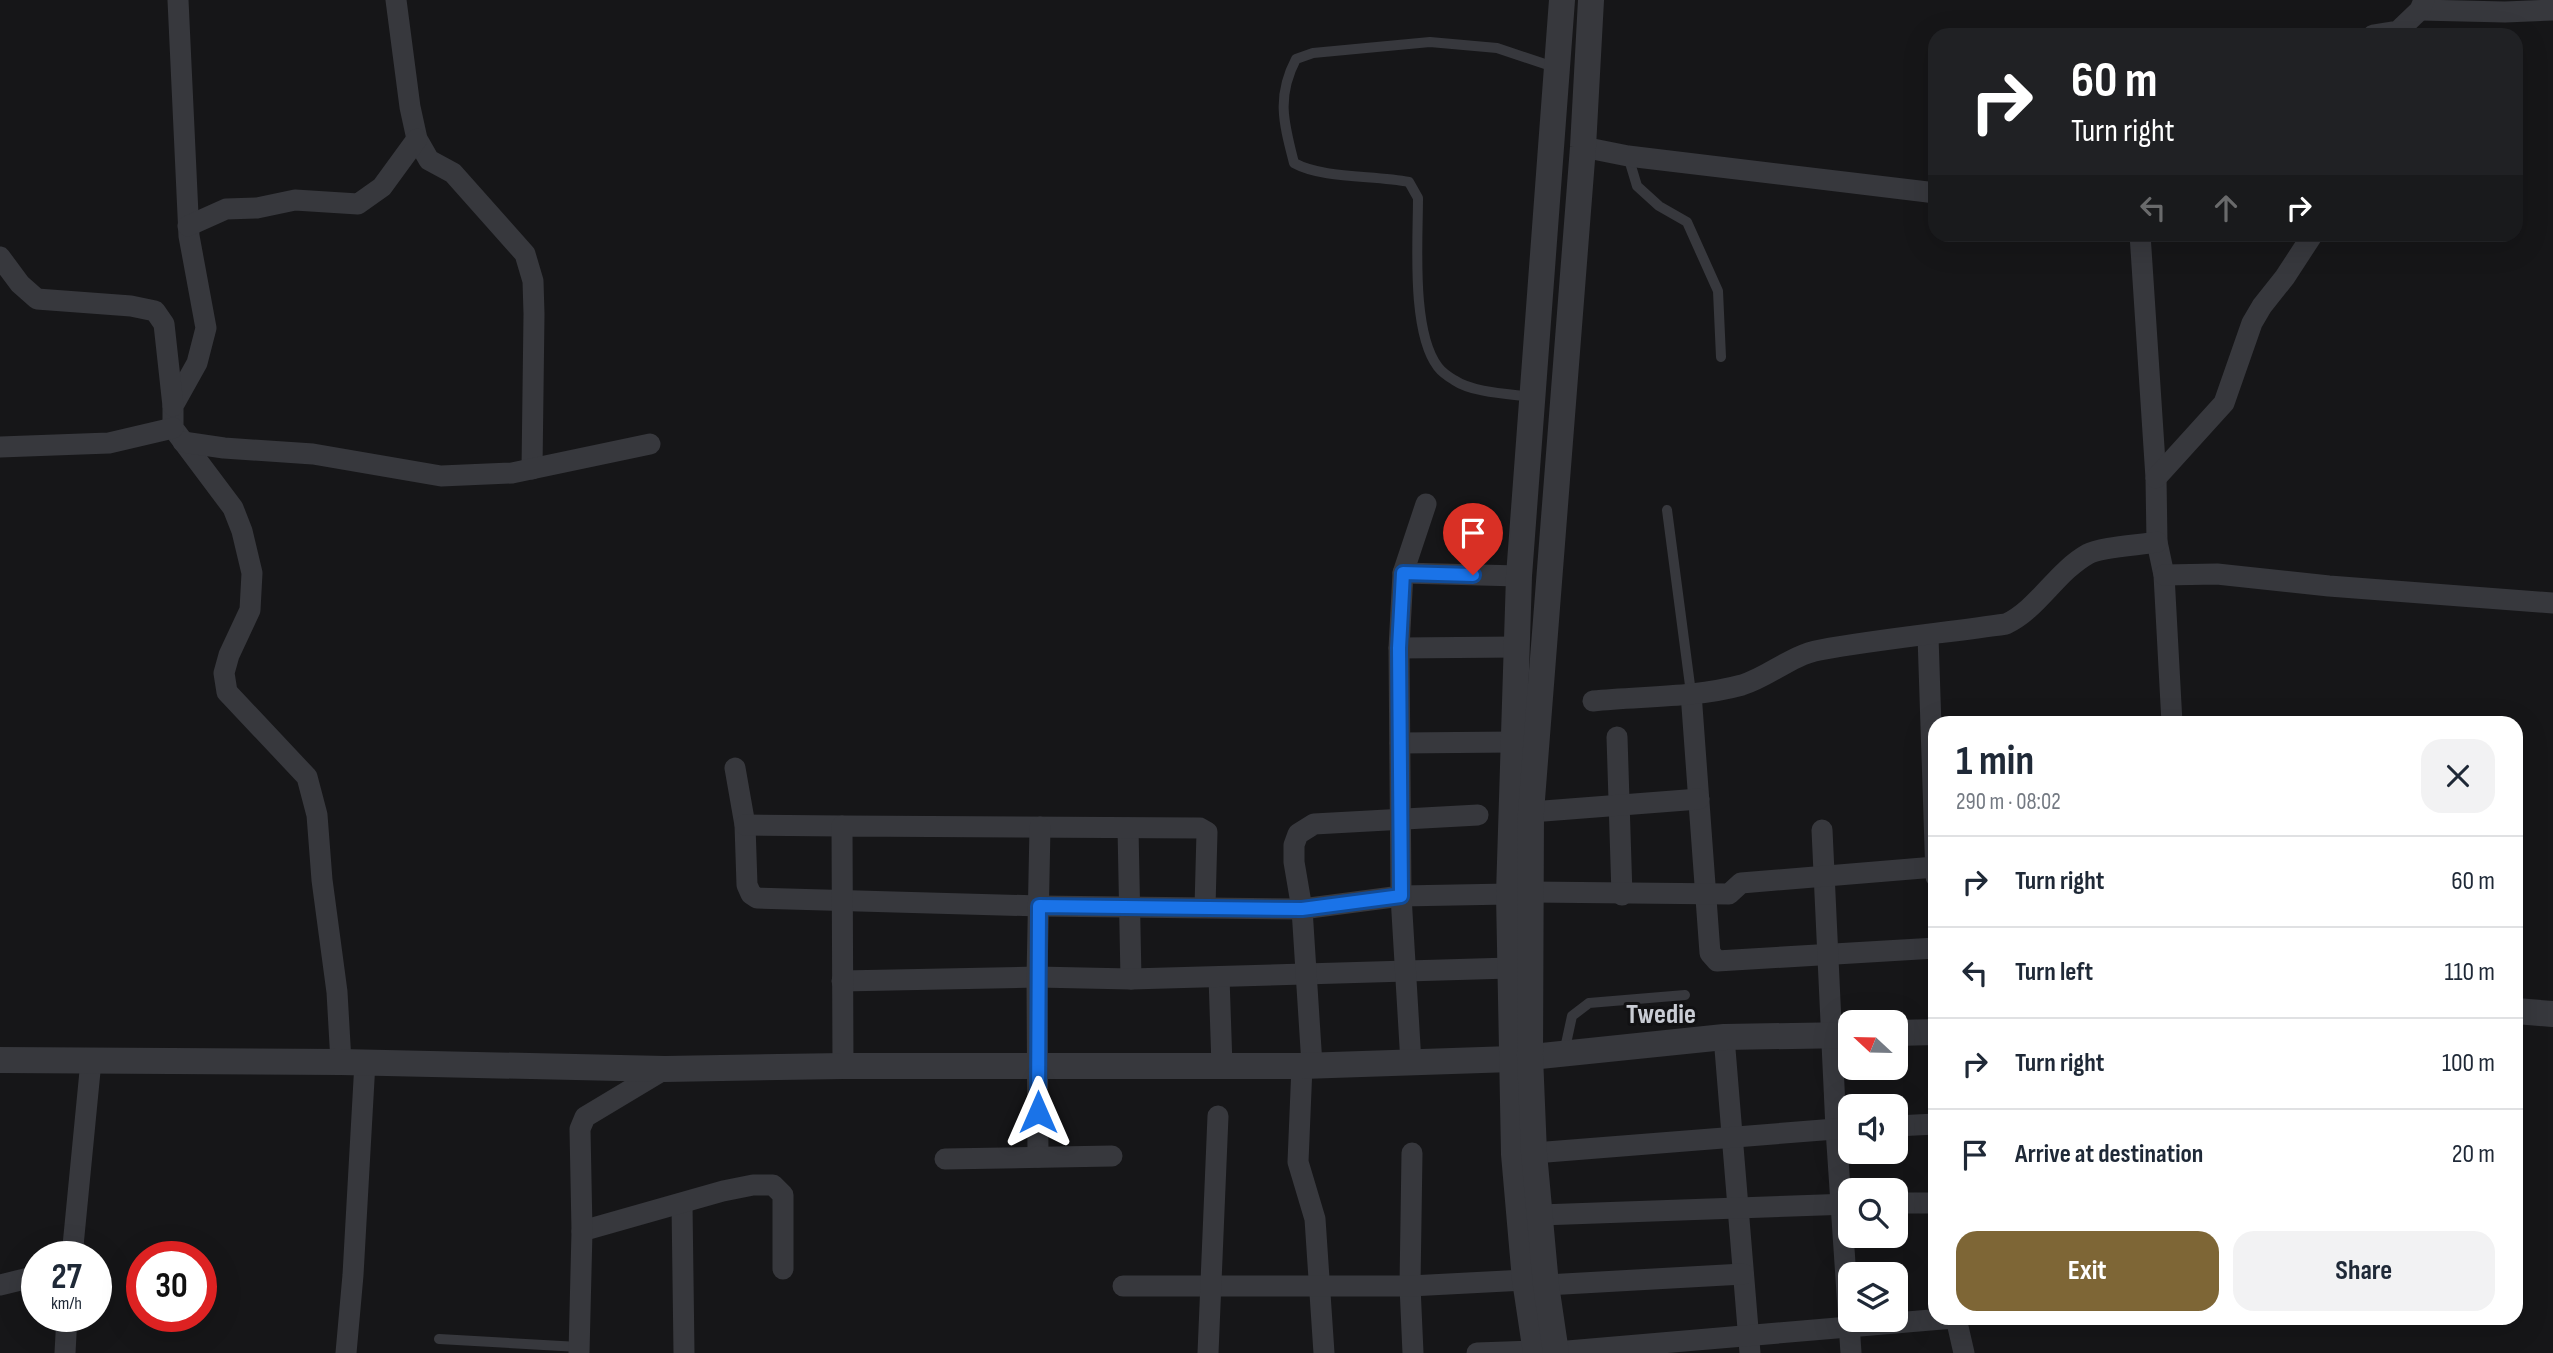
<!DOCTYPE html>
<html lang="en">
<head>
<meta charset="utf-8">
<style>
  body { margin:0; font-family:"Sofia Sans Condensed",sans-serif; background:#f2f2f3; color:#1f2937; height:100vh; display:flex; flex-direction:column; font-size:26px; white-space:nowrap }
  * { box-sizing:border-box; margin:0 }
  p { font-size:23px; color:#747a83 }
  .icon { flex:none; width:38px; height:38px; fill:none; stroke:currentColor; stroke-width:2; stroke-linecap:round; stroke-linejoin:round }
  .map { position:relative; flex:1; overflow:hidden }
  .details { position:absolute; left:1928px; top:716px; width:595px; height:609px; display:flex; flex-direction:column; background:#fff; border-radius:21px; box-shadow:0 7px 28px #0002 }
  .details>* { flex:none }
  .guide { position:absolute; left:1928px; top:28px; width:595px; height:214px; border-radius:21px; box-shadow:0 7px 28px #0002; background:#202124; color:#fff; overflow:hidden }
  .needle { width:46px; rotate:292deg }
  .tools { position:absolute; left:1838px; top:1010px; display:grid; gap:14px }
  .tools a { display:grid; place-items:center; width:70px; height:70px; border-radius:14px; background:#fff; box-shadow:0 7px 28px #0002; font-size:35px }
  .speed { position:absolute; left:21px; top:1241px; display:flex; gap:14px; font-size:35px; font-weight:700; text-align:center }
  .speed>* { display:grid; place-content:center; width:91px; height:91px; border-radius:50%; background:#fff; box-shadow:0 7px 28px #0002; line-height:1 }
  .speed small { font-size:18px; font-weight:400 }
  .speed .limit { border:10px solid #d22; background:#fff; color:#111 }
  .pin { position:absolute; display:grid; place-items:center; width:60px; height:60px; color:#fff; margin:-72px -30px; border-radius:50% 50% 50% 0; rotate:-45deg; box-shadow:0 0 7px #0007 }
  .pin .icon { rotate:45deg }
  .me { position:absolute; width:77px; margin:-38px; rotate:0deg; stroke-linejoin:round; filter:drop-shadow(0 0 5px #0008) }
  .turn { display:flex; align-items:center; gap:24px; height:147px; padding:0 28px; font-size:32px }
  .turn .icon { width:91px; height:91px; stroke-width:2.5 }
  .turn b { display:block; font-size:49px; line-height:60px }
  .lanes { display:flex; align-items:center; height:66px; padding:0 28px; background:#0003; justify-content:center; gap:35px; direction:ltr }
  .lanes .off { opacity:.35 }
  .round { display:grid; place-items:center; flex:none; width:74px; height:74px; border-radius:21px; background:#f2f2f3 }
  .headline { display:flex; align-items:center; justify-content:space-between; height:119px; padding:0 28px }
  h1 { font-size:42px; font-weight:700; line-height:52px }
  .action { display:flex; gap:14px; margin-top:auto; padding:14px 28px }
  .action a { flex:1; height:80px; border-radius:21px; background:#7e6636; color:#fff; font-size:28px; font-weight:700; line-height:80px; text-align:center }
  .action a+a { background:#f2f2f3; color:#1f2937 }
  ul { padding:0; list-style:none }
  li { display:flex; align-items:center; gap:21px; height:91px; padding:0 28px; border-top:2px solid #e0e1e3 }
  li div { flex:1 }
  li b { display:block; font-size:26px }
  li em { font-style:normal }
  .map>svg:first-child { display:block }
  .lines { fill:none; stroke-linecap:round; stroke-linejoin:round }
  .service { stroke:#37383d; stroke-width:10 }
  .minor { stroke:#37383d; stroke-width:21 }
  .tertiary { stroke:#37383d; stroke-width:26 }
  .route-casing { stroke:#114b97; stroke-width:18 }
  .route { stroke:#1a73e8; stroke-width:12 }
  .labels { text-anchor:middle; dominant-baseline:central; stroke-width:6; stroke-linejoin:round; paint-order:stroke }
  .quarter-label { font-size:28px; font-weight:bold; fill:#c9ccd4; stroke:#111113 }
</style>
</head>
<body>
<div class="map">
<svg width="2553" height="1353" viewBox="0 0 2553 1353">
  <rect width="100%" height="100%" fill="#161618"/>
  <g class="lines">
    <g class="service">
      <path d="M 1628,156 L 1637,186 L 1659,206 L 1687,222 L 1718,291 L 1721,357"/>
      <path d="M 1532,397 C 1510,394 1473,393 1454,380 C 1449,377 1441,371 1438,367 C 1411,332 1418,241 1418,198 L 1409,182 C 1374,175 1323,179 1294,163 C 1284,124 1276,97 1296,59 L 1313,53 L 1430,42 L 1497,48 L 1557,68"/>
      <path d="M 1667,510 L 1691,693"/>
      <path d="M 1564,1053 L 1572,1016 L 1589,1003 L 1685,995"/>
      <path d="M 439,1339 L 579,1347"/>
    </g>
    <g class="minor">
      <path d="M 178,0 L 189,236 L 206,328 L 197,363 L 173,406 L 173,428 L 233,508 L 242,531 L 252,573 L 250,610 L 229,655 L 224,673 L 227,692 L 307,777 L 317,815 L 322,880 L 337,992 L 341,1062"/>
      <path d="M 396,0 L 410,107 L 417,139 L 429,160 L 453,173 L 525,254 L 533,281 L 534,314 L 532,469"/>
      <path d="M 2420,10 L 2505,12 L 2553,10"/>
      <path d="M 2373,35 L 2398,31 L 2420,10 L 2424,0"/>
      <path d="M 1583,147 L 1628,156 L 1936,193"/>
      <path d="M 188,226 L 226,209 L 257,208 L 295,200 L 358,204 L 382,187 L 417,139"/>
      <path d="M 2140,234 L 2156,478 L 2157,542 L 2164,575 L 2172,723"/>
      <path d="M 0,257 L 20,284 L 37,299 L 131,306 L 155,311 L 164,324 L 173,406"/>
      <path d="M 183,442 L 224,448 L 313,454 L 441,476 L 512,473 L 650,444"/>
      <path d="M 0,447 L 109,443 L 173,428"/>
      <path d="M 2156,478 L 2224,403 L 2252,323 L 2262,306 L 2285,277 L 2313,234"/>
      <path d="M 1403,573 L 1519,576"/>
      <path d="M 2164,575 L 2217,574 L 2329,586 L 2553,603"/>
      <path d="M 1928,636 L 1936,877"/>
      <path d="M 1399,648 L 1517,647"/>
      <path d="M 1691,693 L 1710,953 L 1717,961 L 1936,948"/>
      <path d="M 1593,701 C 1642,696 1694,698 1742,685 C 1769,677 1791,655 1820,650 C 1880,639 1944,633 2006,624 C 2038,609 2056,572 2088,554 C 2100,547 2141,545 2157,542"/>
      <path d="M 1617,737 L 1622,895"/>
      <path d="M 1400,743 L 1514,742"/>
      <path d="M 735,768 L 745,825 L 747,885 L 751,894 L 757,898 L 1039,906 L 1302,909 L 1401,896 L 1509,894"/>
      <path d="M 1531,812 L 1699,799"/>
      <path d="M 745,825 L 842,826"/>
      <path d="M 1128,828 L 1131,979"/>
      <path d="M 1822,830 L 1836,1129 L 1851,1353"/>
      <path d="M 1531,892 L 1729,894 L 1741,883 L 1935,867"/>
      <path d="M 1219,977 L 1222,1066"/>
      <path d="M 842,981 L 1037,977 L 1131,979 L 1510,968"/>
      <path d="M 1724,1037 L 1750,1353"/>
      <path d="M 1411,1063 L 1401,896 L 1399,648 L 1403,573 L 1426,504"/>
      <path d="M 1312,1065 L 1302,909 L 1294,862 L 1294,845 L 1298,834 L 1314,824 L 1478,815"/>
      <path d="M 843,1066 L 842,826 L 1200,828 L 1207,832 L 1205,907"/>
      <path d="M 1302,1066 L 1298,1162 L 1315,1219 L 1324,1353"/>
      <path d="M 1895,1126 L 1936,1124"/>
      <path d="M 1412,1153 L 1410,1286 L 1413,1353"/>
      <path d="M 1534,1153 L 1848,1128"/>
      <path d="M 1038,1157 L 1037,977 L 1040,827"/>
      <path d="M 945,1159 L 1112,1156"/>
      <path d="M 1895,1203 L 1936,1203"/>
      <path d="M 682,1204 L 684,1353"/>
      <path d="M 1540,1215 L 1850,1204"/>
      <path d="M 582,1231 L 723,1191 L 753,1185 L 773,1185 L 783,1195 L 783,1269"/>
      <path d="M 72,1256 L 91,1061"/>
      <path d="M 0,1285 L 37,1276"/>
      <path d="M 1546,1285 L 1743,1274"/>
      <path d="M 1123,1286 L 1410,1286 L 1525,1280"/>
      <path d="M 1956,1318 L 1964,1353"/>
      <path d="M 1556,1352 L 1954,1318"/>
      <path d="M 65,1353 L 67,1316"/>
      <path d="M 346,1353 L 353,1275 L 365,1062"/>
      <path d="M 579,1353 L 582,1231 L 580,1129 L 585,1117 L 665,1069"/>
      <path d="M 1208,1353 L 1218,1116"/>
      <path d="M 1477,1353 L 1536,1351"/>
    </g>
    <g class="tertiary">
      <path d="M 2516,1011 L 2553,1014"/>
      <path d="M 1895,1033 L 1936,1032"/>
      <path d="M 0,1060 L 341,1062 L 665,1069 L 843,1066 L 1302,1066 L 1512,1059 L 1724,1037 L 1850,1035"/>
      <path d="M 1536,1353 L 1525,1280 L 1514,1154 L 1509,894 L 1519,576 L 1562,0"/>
      <path d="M 1556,1353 L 1546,1285 L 1534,1153 L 1530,1056 L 1531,812 L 1583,147 L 1591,0"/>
    </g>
  </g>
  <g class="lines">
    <g class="route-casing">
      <path id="route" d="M 1038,1112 L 1039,906 L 1302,909 L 1401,896 L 1399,648 L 1403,573 L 1473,575"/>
    </g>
    <use href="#route" class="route"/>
  </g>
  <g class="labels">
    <g class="quarter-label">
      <text x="1661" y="1014">Twedie</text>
    </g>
  </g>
</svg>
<div class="tools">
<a><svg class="needle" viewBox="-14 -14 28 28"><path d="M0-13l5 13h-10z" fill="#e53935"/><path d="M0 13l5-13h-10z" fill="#747a83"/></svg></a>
<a><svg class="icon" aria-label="sound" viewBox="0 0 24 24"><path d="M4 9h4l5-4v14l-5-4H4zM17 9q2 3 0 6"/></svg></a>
<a><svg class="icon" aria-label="search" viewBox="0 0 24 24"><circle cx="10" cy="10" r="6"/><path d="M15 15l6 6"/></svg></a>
<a><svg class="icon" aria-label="layers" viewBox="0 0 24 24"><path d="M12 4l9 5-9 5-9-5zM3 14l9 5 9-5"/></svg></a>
</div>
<div class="speed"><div>27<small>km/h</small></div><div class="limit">30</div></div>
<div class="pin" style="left:1473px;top:575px;background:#d93025"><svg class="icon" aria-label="arrive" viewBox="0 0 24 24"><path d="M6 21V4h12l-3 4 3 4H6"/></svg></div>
<svg class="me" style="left:1038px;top:1112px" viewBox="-20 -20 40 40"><path d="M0-17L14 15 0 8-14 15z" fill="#1a73e8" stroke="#fff" stroke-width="4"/></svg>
<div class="guide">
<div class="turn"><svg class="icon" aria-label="right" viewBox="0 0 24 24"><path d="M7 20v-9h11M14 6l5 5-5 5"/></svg><div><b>60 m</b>Turn right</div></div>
<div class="lanes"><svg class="icon off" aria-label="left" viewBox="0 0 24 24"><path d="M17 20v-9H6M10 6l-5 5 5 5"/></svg><svg class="icon off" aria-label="ahead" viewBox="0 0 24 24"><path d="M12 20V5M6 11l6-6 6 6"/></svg><svg class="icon" aria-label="right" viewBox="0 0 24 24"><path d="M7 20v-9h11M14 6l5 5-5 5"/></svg></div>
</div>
<section class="details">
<div class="headline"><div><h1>1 min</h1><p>290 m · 08:02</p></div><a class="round"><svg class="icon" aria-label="close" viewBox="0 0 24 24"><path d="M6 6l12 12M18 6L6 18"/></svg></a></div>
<ul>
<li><svg class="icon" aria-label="right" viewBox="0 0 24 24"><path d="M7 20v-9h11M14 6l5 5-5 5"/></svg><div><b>Turn right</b></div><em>60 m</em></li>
<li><svg class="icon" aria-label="left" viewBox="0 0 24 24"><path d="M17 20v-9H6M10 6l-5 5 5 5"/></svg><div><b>Turn left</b></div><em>110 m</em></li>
<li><svg class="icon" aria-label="right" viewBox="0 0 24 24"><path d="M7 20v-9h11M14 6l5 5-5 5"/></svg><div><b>Turn right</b></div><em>100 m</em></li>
<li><svg class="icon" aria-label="arrive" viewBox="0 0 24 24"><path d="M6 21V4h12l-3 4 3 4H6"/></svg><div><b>Arrive at destination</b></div><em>20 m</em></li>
</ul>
<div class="action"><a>Exit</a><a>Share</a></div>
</section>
</div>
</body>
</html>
